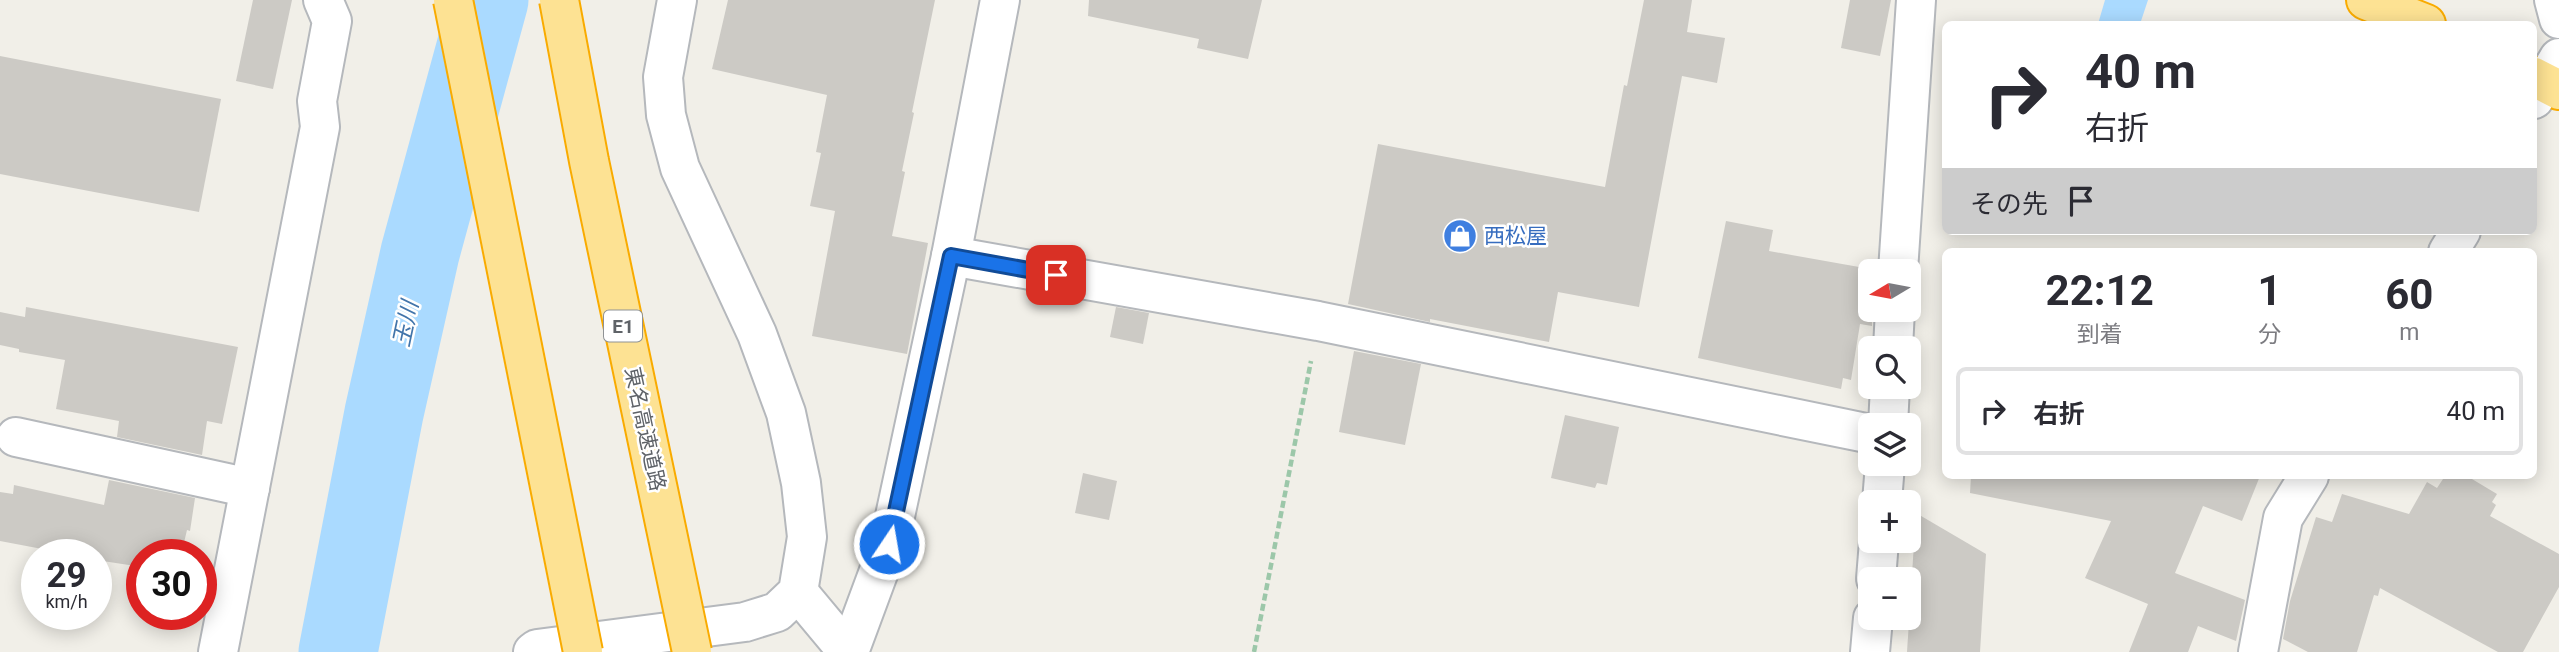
<!DOCTYPE html>
<html lang="ja">
<head>
<meta charset="utf-8">
<style>
  body { margin:0; font-family:Roboto,"Noto Sans JP",sans-serif; background:#f2f2f3; color:#2b2b33; height:100vh; display:flex; flex-direction:column; font-size:26px; white-space:nowrap }
  * { box-sizing:border-box; margin:0 }
  p { font-size:23px; color:#7c7c81 }
  .icon { flex:none; width:38px; height:38px; fill:none; stroke:currentColor; stroke-width:2; stroke-linecap:round; stroke-linejoin:round }
  .map { position:relative; flex:1; overflow:hidden }
  .sheet { position:absolute; left:1942px; top:248px; width:595px; height:231px; display:flex; flex-direction:column; background:#fff; border-radius:10px; box-shadow:0 4px 18px #0003 }
  .sheet>* { flex:none }
  .hud { position:absolute; left:1942px; top:21px; width:595px; height:214px; border-radius:10px; box-shadow:0 4px 18px #0003; background:#fff; color:#2b2b33; overflow:hidden }
  .needle { width:46px; rotate:260deg }
  .tools { position:absolute; left:1858px; top:259px; display:grid; gap:14px }
  .tools a { display:grid; place-items:center; width:63px; height:63px; border-radius:10px; background:#fff; box-shadow:0 4px 18px #0003; font-size:35px }
  .speed { position:absolute; left:21px; top:539px; display:flex; gap:14px; font-size:35px; font-weight:700; text-align:center }
  .speed>* { display:grid; place-content:center; width:91px; height:91px; border-radius:50%; background:#fff; box-shadow:0 4px 18px #0003; line-height:1 }
  .speed small { font-size:18px; font-weight:400 }
  .speed .limit { border:10px solid #d22; background:#fff; color:#111 }
  .pin { position:absolute; display:grid; place-items:center; width:60px; height:60px; color:#fff; margin:-30px; border-radius:14px; box-shadow:0 4px 10px #0006 }
  .me { position:absolute; width:77px; margin:-38px; rotate:12deg; stroke-linejoin:round; filter:drop-shadow(0 0 5px #0008) }
  .turn { display:flex; align-items:center; gap:24px; height:147px; padding:0 28px; font-size:32px }
  .turn .icon { width:91px; height:91px; stroke-width:2.5 }
  .turn b { display:block; font-size:49px; line-height:60px }
  .then { display:flex; align-items:center; height:66px; padding:0 28px; background:#0003; gap:14px; font-size:26px }
  .eta { display:flex; justify-content:space-evenly; align-items:center; height:119px; text-align:center }
  .eta b { font-size:42px; font-weight:700; line-height:49px }
  ul { padding:0; list-style:none }
  li { display:flex; align-items:center; gap:21px; height:88px; margin:0 14px 10px; padding:0 14px; border:4px solid #e1e1e2; border-radius:10px }
  li div { flex:1 }
  li b { display:block; font-size:26px }
  li em { font-style:normal }
  .map>svg:first-child { display:block }
  .water { fill:#aadaff }
  .lines { fill:none; stroke-linecap:round; stroke-linejoin:round }
  .river { stroke:#aadaff; stroke-width:79 }
  .building { fill:#cccac5 }
  .minor-casing { stroke:#b5b8bc; stroke-width:42 }
  .highway-casing { stroke:#f9ab00; stroke-width:42 }
  .path { stroke:#9cc7a9; stroke-width:4.5; stroke-dasharray:7 3.5; stroke-linecap:butt }
  .minor { stroke:#fff; stroke-width:38 }
  .highway { stroke:#fde293; stroke-width:38 }
  .highway-bridge-casing { stroke:#f9ab00; stroke-width:42; stroke-linecap:butt }
  .highway-bridge { stroke:#fde293; stroke-width:38 }
  .route-casing { stroke:#114b97; stroke-width:18 }
  .route { stroke:#1a73e8; stroke-width:12 }
  .labels { text-anchor:middle; dominant-baseline:central; stroke-width:5; stroke-linejoin:round; paint-order:stroke }
  .shield { fill:#fff; stroke:#8f9295; stroke-width:2 }
  .shield-label { font-size:19px; font-weight:bold; fill:#5f6368 }
  .shop-label { font-size:21px; fill:#366cbe; stroke:#fff; text-anchor:start }
  .street-label { font-size:21px; fill:#5f6368; stroke:#fff }
  .water-label { font-size:23px; font-style:italic; fill:#4174aa; stroke:#fff }
</style>
</head>
<body>
<div class="map">
<svg width="2559" height="652" viewBox="0 0 2559 652">
  <rect width="100%" height="100%" fill="#f1efe8"/>
  <path class="water" d="M 2105,0 L 2148,0 L 2140,24 L 2098,24 Z"/>
  <g class="lines">
    <path class="river" d="M 338,652 L 384,413 L 420,253 L 489,0"/>
  </g>
  <g class="building">
    <path d="M 253,0 L 292,0 L 273,89 L 236,81 Z"/>
    <path d="M 728,0 L 935,0 L 912,112 L 914,113 L 902,171 L 905,172 L 892,236 L 928,243 L 907,354 L 812,336 L 835,211 L 810,206 L 821,153 L 816,152 L 827,95 L 712,69 Z"/>
    <path d="M 1089,0 L 1262,0 L 1248,59 L 1197,48 L 1199,39 L 1088,16 Z"/>
    <path d="M 1644,0 L 1692,0 L 1687,32 L 1725,38 L 1717,83 L 1682,76 L 1639,307 L 1558,292 L 1549,342 L 1430,319 L 1430,322 L 1348,304 L 1378,144 L 1605,187 L 1624,85 L 1627,86 Z"/>
    <path d="M 1850,0 L 1891,0 L 1880,56 L 1841,48 Z"/>
    <path d="M 0,56 L 221,99 L 199,212 L 0,174 Z"/>
    <path d="M 1726,221 L 1773,230 L 1769,251 L 1876,270 L 1871,271 L 1872,326 L 1860,324 L 1851,380 L 1843,378 L 1841,389 L 1698,358 Z"/>
    <path d="M 26,307 L 238,347 L 222,424 L 207,421 L 202,455 L 117,437 L 119,421 L 56,409 L 65,360 L 19,352 L 19,349 L 0,345 L 0,312 L 25,317 Z"/>
    <path d="M 1116,307 L 1149,313 L 1143,344 L 1110,337 Z"/>
    <path d="M 1354,351 L 1421,364 L 1405,445 L 1339,432 Z"/>
    <path d="M 1565,415 L 1619,427 L 1607,485 L 1597,483 L 1595,488 L 1551,478 Z"/>
    <path d="M 1083,473 L 1117,481 L 1109,520 L 1075,513 Z"/>
    <path d="M 1971,476 L 2260,476 L 2242,521 L 2203,506 L 2175,573 L 2245,600 L 2236,641 L 2198,626 L 2188,652 L 2129,652 L 2148,604 L 2085,578 L 2111,521 L 1970,493 Z"/>
    <path d="M 2445,476 L 2467,476 L 2497,494 L 2492,502 L 2496,505 L 2490,516 L 2559,554 L 2559,587 L 2523,652 L 2498,652 L 2380,588 L 2378,596 L 2374,595 L 2357,652 L 2308,652 L 2283,639 L 2290,601 L 2316,517 L 2332,522 L 2342,494 L 2409,514 L 2427,482 L 2437,488 Z"/>
    <path d="M 109,480 L 195,498 L 190,531 L 187,530 L 181,555 L 142,555 L 142,567 L 96,560 L 96,555 L 74,555 L 0,541 L 0,492 L 13,494 L 14,485 L 104,505 Z"/>
    <path d="M 1916,513 L 1986,554 L 1980,652 L 1907,652 Z"/>
  </g>
  <g class="lines">
    <g class="minor-casing">
      <g id="minor">
        <path d="M 2554,0 L 2559,19"/>
        <path d="M 2534,99 L 2559,58"/>
        <path d="M 2448,252 L 2461,231"/>
        <path d="M 951,256 L 1318,321 L 1871,434"/>
        <path d="M 1898,271 L 1916,0"/>
        <path d="M 1893,348 L 1895,310"/>
        <path d="M 1888,425 L 1890,387"/>
        <path d="M 16,437 L 250,488"/>
        <path d="M 1882,502 L 1885,464"/>
        <path d="M 1876,579 L 1879,541"/>
        <path d="M 798,592 L 848,652"/>
        <path d="M 218,652 L 320,127 L 317,101 L 332,21 L 323,0"/>
        <path d="M 533,652 L 537,649 L 745,622 L 777,612 L 798,592 L 807,537 L 801,483 L 786,413 L 757,334 L 680,168 L 666,115 L 663,77 L 677,0"/>
        <path d="M 849,652 L 889,544 L 951,256 L 1000,0"/>
        <path d="M 1870,652 L 1873,618"/>
        <path d="M 2258,652 L 2283,518 L 2309,476"/>
      </g>
    </g>
    <g class="highway-casing">
      <g id="highway">
        <path d="M 2366,0 L 2426,24"/>
        <path d="M 2534,77 L 2559,90"/>
      </g>
    </g>
    <path class="path" d="M 1254,652 L 1311,361"/>
    <use href="#minor" class="minor"/>
    <use href="#highway" class="highway"/>
    <g class="highway-bridge-casing">
      <g id="highway-bridge">
        <path d="M 453,0 L 583,652"/>
        <path d="M 559,0 L 589,161 L 692,652"/>
      </g>
    </g>
    <use href="#highway-bridge" class="highway-bridge"/>
  </g>
  <g class="lines">
    <g class="route-casing">
      <path id="route" d="M 889,544 L 951,256 L 1056,275"/>
    </g>
    <use href="#route" class="route"/>
  </g>
  <defs>
    <g id="shop-disc" transform="scale(1.75)"><circle r="9.5" fill="#3f7fe0" stroke="#fff"/><path d="M-5-2.5h2.3a2.7 3.5 0 0 1 5.4 0H5L5.5 6h-11ZM-1.5-2.5h3a1.5 2.3 0 0 0-3 0Z" fill="#fff"/></g>
  </defs>
  <g fill-rule="evenodd">
    <use href="#shop-disc" x="1460" y="236"/>
  </g>
  <g class="labels">
    <rect class="shield" x="604" y="310.5" width="38" height="31" rx="5"/>
    <g class="shield-label">
      <text x="623" y="326">E1</text>
    </g>
    <g class="shop-label">
      <text x="1484" y="236">西松屋</text>
    </g>
    <g class="street-label">
      <text transform="translate(645 429) rotate(78)">東名高速道路</text>
    </g>
    <g class="water-label">
      <text transform="translate(406 324) rotate(-78)">玉川</text>
    </g>
  </g>
</svg>
<div class="tools">
<a><svg class="needle" viewBox="-14 -14 28 28"><path d="M0-13l5 13h-10z" fill="#e53935"/><path d="M0 13l5-13h-10z" fill="#7c7c81"/></svg></a>
<a><svg class="icon" aria-label="search" viewBox="0 0 24 24"><circle cx="10" cy="10" r="6"/><path d="M15 15l6 6"/></svg></a>
<a><svg class="icon" aria-label="layers" viewBox="0 0 24 24"><path d="M12 4l9 5-9 5-9-5zM3 14l9 5 9-5"/></svg></a>
<a>+</a>
<a>−</a>
</div>
<div class="speed"><div>29<small>km/h</small></div><div class="limit">30</div></div>
<div class="pin" style="left:1056px;top:275px;background:#d93025"><svg class="icon" aria-label="arrive" viewBox="0 0 24 24"><path d="M6 21V4h12l-3 4 3 4H6"/></svg></div>
<svg class="me" style="left:889px;top:544px" viewBox="-20 -20 40 40"><circle r="17" fill="#1a73e8" stroke="#fff" stroke-width="3"/><path d="M0-11L8 9 0 5-8 9z" fill="#fff"/></svg>
<div class="hud">
<div class="turn"><svg class="icon" aria-label="right" viewBox="0 0 24 24"><path d="M7 20v-9h11M14 6l5 5-5 5"/></svg><div><b>40 m</b>右折</div></div>
<div class="then">その先<svg class="icon" aria-label="arrive" viewBox="0 0 24 24"><path d="M6 21V4h12l-3 4 3 4H6"/></svg></div>
</div>
<section class="sheet">
<div class="eta">
<div><b>22:12</b><p>到着</p></div>
<div><b>1</b><p>分</p></div>
<div><b>60</b><p>m</p></div>
</div>
<ul>
<li><svg class="icon" aria-label="right" viewBox="0 0 24 24"><path d="M7 20v-9h11M14 6l5 5-5 5"/></svg><div><b>右折</b></div><em>40 m</em></li>
</ul>
</section>
</div>
</body>
</html>
